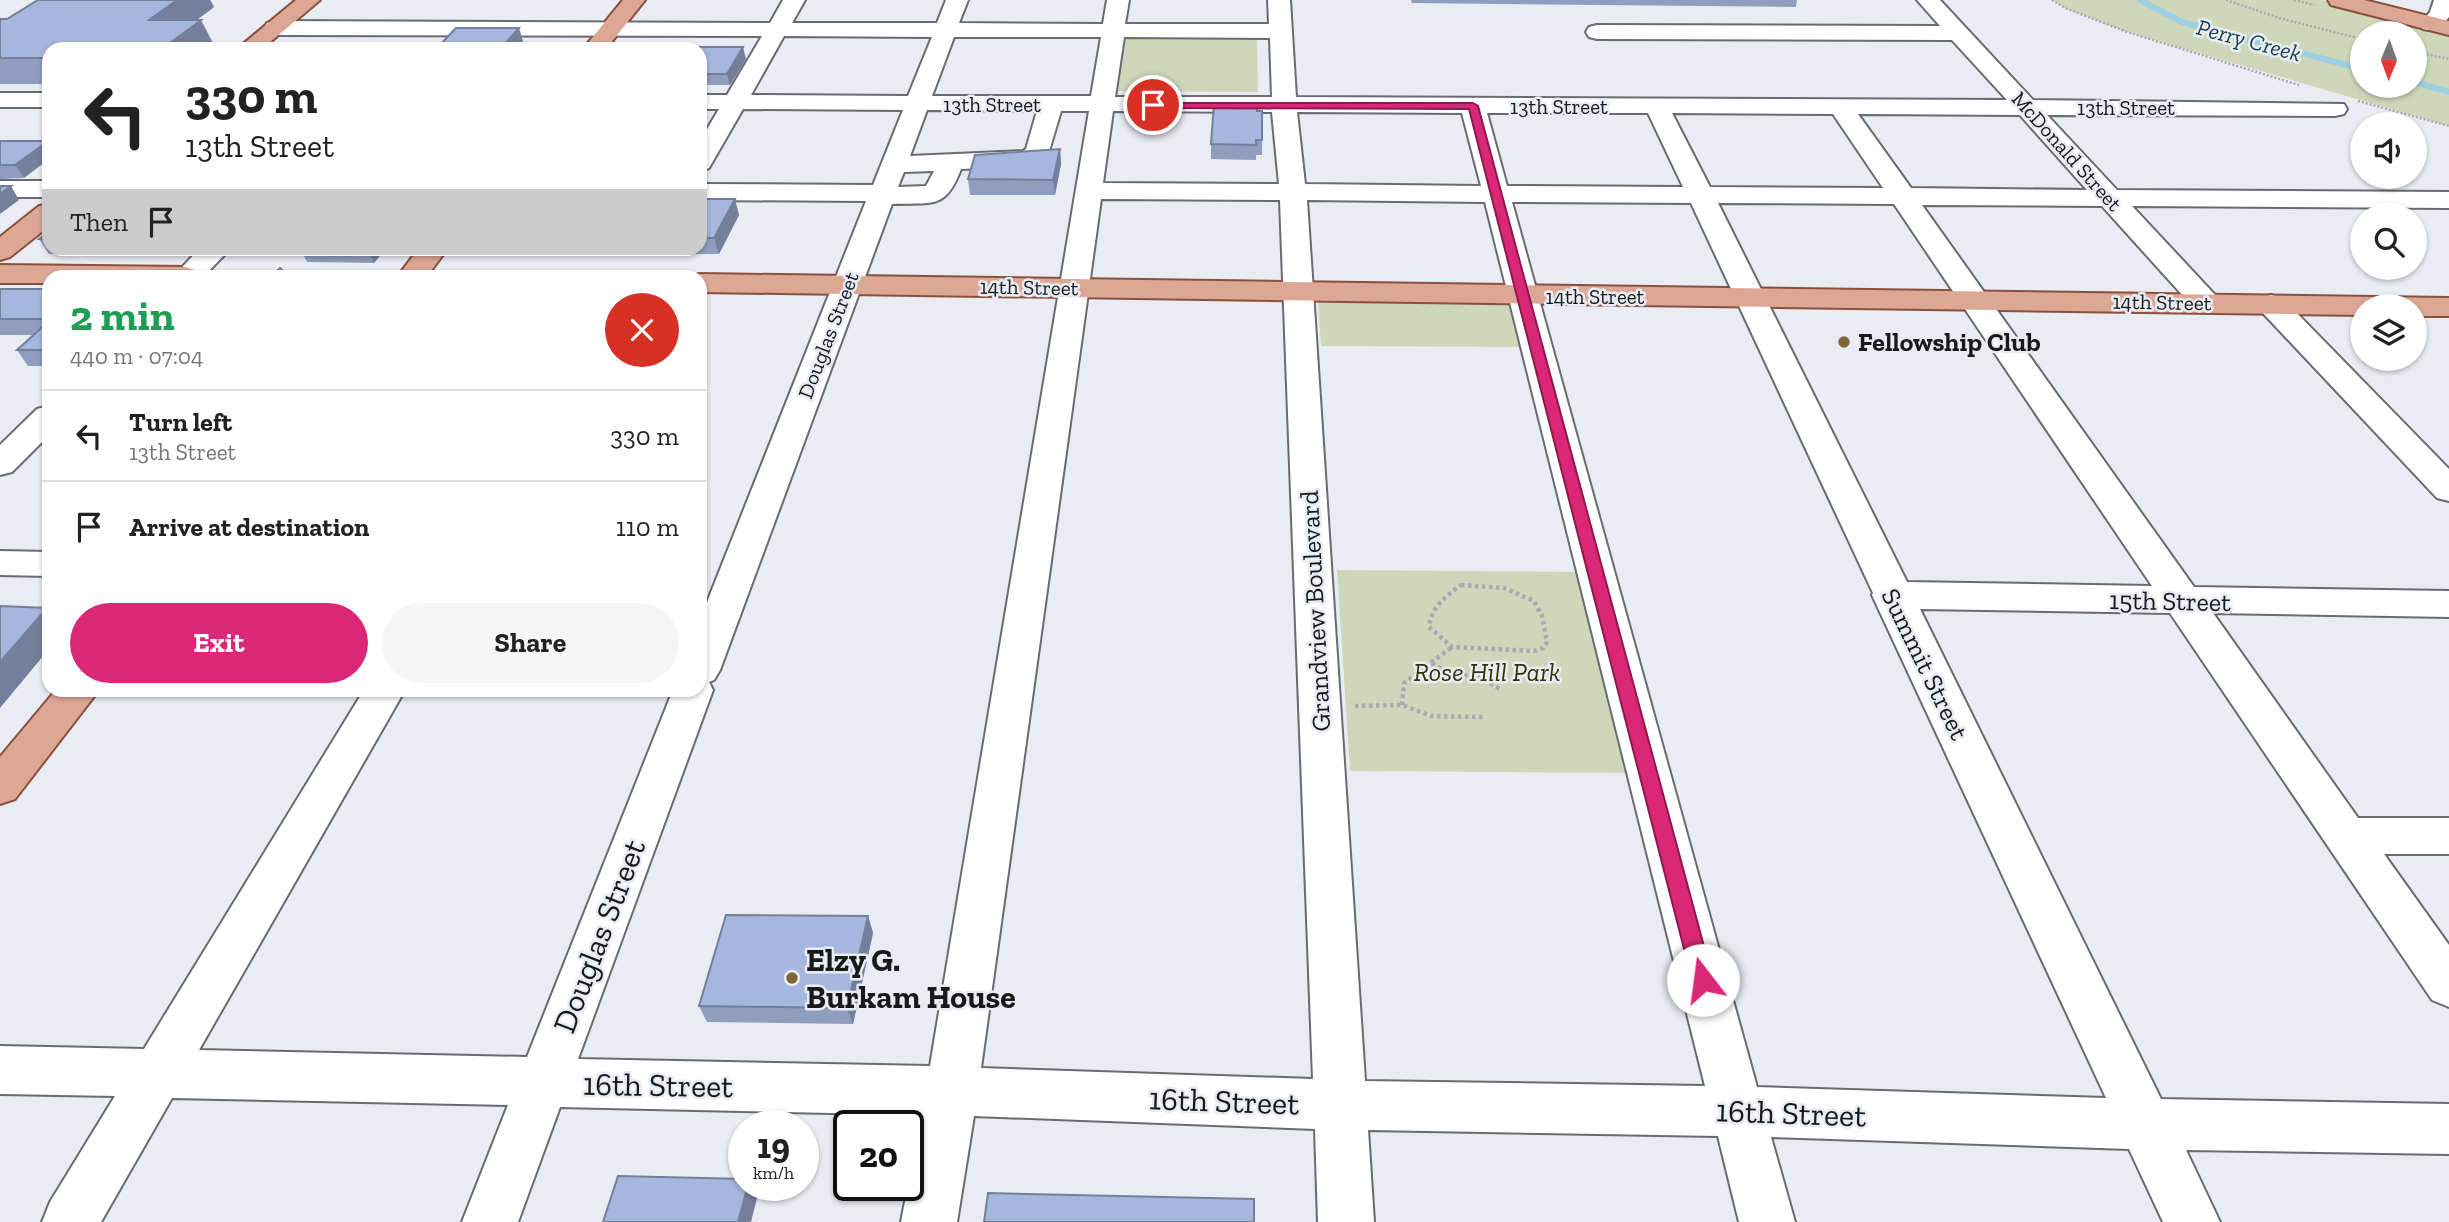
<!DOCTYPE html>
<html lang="en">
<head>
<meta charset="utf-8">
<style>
  body { margin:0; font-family:"Zilla Slab",serif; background:#f6f6f6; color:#222; height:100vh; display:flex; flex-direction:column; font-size:26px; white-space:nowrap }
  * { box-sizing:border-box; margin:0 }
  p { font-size:23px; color:#767676 }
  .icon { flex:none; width:38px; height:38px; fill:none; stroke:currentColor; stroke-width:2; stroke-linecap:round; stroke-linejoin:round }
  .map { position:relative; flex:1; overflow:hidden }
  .drawer { position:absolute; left:42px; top:270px; width:665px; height:427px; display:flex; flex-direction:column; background:#fff; border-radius:21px; box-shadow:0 2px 5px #0004 }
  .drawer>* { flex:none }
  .top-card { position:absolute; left:42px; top:42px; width:665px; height:214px; border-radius:21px; box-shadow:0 2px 5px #0004; background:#fff; color:#222; overflow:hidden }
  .needle { width:46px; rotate:181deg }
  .tools { position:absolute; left:2350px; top:21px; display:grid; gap:14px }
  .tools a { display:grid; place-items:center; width:77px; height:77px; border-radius:50%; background:#fff; box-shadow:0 2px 5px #0004; font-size:35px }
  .speed { position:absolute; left:728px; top:1110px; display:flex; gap:14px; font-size:35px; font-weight:700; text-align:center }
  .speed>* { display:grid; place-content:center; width:91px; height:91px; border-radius:50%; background:#fff; box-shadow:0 2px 5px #0004; line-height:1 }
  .speed small { font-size:18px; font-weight:400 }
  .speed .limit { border:4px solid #111; border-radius:10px; background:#fff; color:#111 }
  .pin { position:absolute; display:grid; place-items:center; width:60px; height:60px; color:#fff; margin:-30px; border:4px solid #fff; border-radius:50%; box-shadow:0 2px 7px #0007 }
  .me { position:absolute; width:77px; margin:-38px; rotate:345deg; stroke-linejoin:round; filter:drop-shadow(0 0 5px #0008) }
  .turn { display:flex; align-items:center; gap:24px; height:147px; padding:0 28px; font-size:32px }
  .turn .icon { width:91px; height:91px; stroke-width:2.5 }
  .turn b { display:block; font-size:49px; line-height:60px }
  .then { display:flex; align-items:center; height:66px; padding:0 28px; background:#0003; gap:14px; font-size:26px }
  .round { display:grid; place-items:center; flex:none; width:74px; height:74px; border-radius:37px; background:#f6f6f6 }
  .head { display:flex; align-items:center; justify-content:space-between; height:119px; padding:0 28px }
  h1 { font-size:42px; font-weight:700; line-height:52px; color:#1e9e55 }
  .action { display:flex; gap:14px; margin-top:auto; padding:14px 28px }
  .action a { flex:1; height:80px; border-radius:42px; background:#db2777; color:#fff; font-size:28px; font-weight:700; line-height:80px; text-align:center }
  .action a+a { background:#f6f6f6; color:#222 }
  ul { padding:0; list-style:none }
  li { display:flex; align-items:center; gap:21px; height:91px; padding:0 28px; border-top:2px solid #e0e0e0 }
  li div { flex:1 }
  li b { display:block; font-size:26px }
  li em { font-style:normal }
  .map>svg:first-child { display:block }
  .green { fill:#cfd7bb; fill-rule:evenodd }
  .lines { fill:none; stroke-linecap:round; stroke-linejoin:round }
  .stream { stroke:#9ed0e3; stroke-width:6 }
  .minor-casing { stroke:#696b70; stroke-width:4 }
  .major-casing { stroke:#89503d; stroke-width:4 }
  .path-far1 { stroke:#a8aaaf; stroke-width:2.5; stroke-dasharray:2 2; stroke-linecap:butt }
  .path { stroke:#a8aaaf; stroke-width:4.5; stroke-dasharray:3.5 3.5; stroke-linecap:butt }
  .minor { fill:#fff; fill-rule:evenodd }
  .major { fill:#dda796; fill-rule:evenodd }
  .wall { fill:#8f9dbe }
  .shaded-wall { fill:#74809b }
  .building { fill:#a6b7dd; stroke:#74809b; stroke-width:2 }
  .route { fill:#db2777; stroke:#8e194d; stroke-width:2 }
  .poi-dot { fill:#7c6636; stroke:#e9ecf2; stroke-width:2.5 }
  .labels { text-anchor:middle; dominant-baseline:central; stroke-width:5; stroke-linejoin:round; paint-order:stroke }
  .far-street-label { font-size:21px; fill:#18191b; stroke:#e9ecf2 }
  .far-water-label { font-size:23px; font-style:italic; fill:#133f4d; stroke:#e9ecf2 }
  .poi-label { font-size:26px; font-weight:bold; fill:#18191b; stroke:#e9ecf2; text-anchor:start }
  .street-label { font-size:26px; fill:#18191b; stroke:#e9ecf2 }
  .park-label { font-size:26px; font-style:italic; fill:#2c3503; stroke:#e9ecf2 }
  .near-street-label { font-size:32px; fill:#18191b; stroke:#e9ecf2 }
  .near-poi-label { font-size:32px; font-weight:bold; fill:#18191b; stroke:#e9ecf2; text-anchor:start }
</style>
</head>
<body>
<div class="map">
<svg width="2449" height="1222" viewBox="0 0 2449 1222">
  <rect width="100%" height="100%" fill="#e9ecf2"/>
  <g class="green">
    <path d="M 2052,0 L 2321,0 L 2449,33 L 2449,126 L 2127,32 L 2065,8 ZM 2362,33 L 2415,33 L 2415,86 L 2362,86 Z"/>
    <path d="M 1126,35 L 1257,35 L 1258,92 L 1116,91 Z"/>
    <path d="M 1318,300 L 1514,302 L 1526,347 L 1321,346 Z"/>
    <path d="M 1337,570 L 1586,572 L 1637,773 L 1350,771 Z"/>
  </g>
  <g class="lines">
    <g class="stream">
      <path d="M 2140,0 L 2182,22 L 2362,69"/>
      <path d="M 2415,82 L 2449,92"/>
    </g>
    <g class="minor-casing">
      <g id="minor">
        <path d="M 783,0 L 805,0 L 792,23 L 937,23 L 946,0 L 968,0 L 959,23 L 1103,24 L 1107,0 L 1129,0 L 1125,24 L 1269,24 L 1268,0 L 1290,0 L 1296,97 L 2007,100 L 1952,40 L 1597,39 L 1589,37 L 1586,32 L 1589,27 L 1597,25 L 1940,26 L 1917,0 L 1940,0 L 2033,100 L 2344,104 L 2347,109 L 2344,114 L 2335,116 L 2047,115 L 2117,190 L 2449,192 L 2449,208 L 2132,206 L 2217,297 L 2221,303 L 2217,309 L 2206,312 L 2195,309 L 2102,206 L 1922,205 L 2194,587 L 2449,591 L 2449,617 L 2213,613 L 2358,818 L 2449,818 L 2449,854 L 2384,854 L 2449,945 L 2449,1007 L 2432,1000 L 2170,613 L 1920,609 L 2161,1099 L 2449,1104 L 2449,1154 L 2186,1150 L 2220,1222 L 2163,1222 L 2129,1149 L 1771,1137 L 1795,1222 L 1739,1222 L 1718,1136 L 1368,1130 L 1374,1222 L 1318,1222 L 1315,1129 L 974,1116 L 957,1222 L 901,1222 L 922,1115 L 560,1107 L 518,1222 L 462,1222 L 508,1105 L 172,1098 L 101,1222 L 42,1222 L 50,1202 L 115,1096 L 0,1094 L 0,1046 L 144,1049 L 364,690 L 405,690 L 199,1050 L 527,1057 L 673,690 L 700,690 L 700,620 L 866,201 L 700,200 L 700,184 L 873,185 L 903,110 L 743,109 L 709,168 L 700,171 L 700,141 L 719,109 L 700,109 L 700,95 L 727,95 L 762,36 L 275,35 L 267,33 L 264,28 L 267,23 L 275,21 L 770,23 ZM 784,36 L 932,37 L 908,96 L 751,95 ZM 954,37 L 1101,37 L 1091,96 L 932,96 ZM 1124,37 L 1270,38 L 1272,97 L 1115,97 ZM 927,110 L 1037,111 L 1026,149 L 1023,151 L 910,156 ZM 1061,111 L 1089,111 L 930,1066 L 578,1059 L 713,690 L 709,682 L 714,680 L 720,670 L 892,204 C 932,202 945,211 961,169 L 1029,166 L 1047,158 ZM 1113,111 L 1272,112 L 1279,184 L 1103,183 ZM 1297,112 L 1462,113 L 1481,186 L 1305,184 ZM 1487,113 L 1648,113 L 1683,187 L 1507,186 ZM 1672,113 L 1833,114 L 1883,188 L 1710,187 ZM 1858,114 L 2020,115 L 2087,190 L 1911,188 ZM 934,171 L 926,186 L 898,187 L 904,172 ZM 1101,199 L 1280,200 L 1313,1079 L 981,1068 ZM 1307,200 L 1485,202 L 1705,1086 L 1365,1081 ZM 1512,202 L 1691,203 L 1873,593 L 1872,595 L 2106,1098 L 1757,1087 ZM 1718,203 L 1894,204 L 2152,586 L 1907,582 Z"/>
        <path d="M 2434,0 L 2449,0 L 2449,17 C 2441,27 2436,32 2423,29 L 2420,24 L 2430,12 Z"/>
        <rect x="0" y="93" width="49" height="14"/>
        <rect x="0" y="181" width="49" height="16"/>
        <path d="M 200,248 L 231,248 L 204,276 L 174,276 Z"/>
        <path d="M 2271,295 L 2282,298 L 2449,469 L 2449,501 L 2437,498 L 2260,310 L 2256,304 L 2260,298 Z"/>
        <path d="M 49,406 L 49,435 L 12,472 L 0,475 L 0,445 L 37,409 Z"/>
        <path d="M 0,551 L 49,552 L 49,576 L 0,575 Z"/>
      </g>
    </g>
    <g class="major-casing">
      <g id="major">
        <path d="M 296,0 L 320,0 L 262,49 L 237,49 Z"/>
        <path d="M 623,0 L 645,0 L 606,49 L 583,49 Z"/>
        <path d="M 2328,0 L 2364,0 L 2449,21 L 2449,35 L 2331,5 Z"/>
        <path d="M 49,204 L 49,226 L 10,257 L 0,260 L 0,237 L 39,206 Z"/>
        <path d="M 419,248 L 448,248 L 427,276 L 398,276 Z"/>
        <path d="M 0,265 L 185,267 L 195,270 L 200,276 L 49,276 L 49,283 L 0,283 Z"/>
        <path d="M 700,274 L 2449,298 L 2449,316 L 2415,316 L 2415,306 L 2362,306 L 2362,315 L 700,292 L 700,276 L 691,276 Z"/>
        <path d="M 56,690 L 99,690 L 15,799 L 0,804 L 0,757 Z"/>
      </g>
    </g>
    <g class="path-far1">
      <path d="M 2052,0 L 2065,8 L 2127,32 L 2299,85"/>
      <path d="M 2226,0 L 2279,18 L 2362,39"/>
      <path d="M 2294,0 L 2314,5"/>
      <path d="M 2415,52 L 2449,59"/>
      <path d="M 2358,101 L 2449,126"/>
    </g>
    <g class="path">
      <path d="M 1461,585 L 1504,588 L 1534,601 L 1542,616 L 1547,642 L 1543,648 L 1534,651 L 1452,647 L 1429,627 C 1431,607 1446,596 1461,585 Z"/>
      <path d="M 1432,663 L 1448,673 L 1479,677 L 1500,689"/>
      <path d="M 1402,705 L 1404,683 L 1452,647"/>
      <path d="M 1355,706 L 1402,705 L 1431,716 L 1483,717"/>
    </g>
    <use href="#minor" class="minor"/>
    <use href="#major" class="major"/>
  </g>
  <g class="wall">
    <path d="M 38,0 L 210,0 L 214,7 L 197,20 L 214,45 L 49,49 L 49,84 L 0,84 L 0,19 L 7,19 Z"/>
    <path d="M 1411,0 L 1797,0 L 1796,7 L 1412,3 Z"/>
    <path d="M 700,49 L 746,59 L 730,85 L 700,85 Z"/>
    <path d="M 1257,111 L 1262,111 L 1262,155 L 1256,155 L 1256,160 L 1211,159 L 1211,144 Z"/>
    <path d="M 0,141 L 24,178 L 0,179 Z"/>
    <path d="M 1060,149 L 1061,164 L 1055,195 L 970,195 L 968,179 Z"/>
    <path d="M 700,199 L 739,215 L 719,254 L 663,254 L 661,248 L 700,248 Z"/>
    <path d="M 49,231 L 49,248 L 129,248 L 125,252 L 49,254 L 39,239 Z"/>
    <path d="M 300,248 L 386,248 L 374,263 L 307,262 Z"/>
    <path d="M 0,289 L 49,289 L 49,366 L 28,366 L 17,350 L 33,335 L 0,335 Z"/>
    <path d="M 868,916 L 873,933 L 853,1024 L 707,1022 L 699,1006 Z"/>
  </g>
  <g class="shaded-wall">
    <path d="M 177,0 L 210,0 L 214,7 L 162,45 L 149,20 Z"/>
    <path d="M 201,20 L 214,45 L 209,49 L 162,49 Z"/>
    <path d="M 519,28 L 523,41 L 516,49 L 500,49 Z"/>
    <path d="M 743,47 L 746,59 L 730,85 L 727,74 Z"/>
    <path d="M 48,141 L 49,143 L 49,159 L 24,178 L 15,165 Z"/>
    <path d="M 1060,149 L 1061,164 L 1055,195 L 1053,180 Z"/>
    <path d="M 11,186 L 19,200 L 0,214 L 0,194 Z"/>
    <path d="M 735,199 L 739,215 L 719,254 L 714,238 Z"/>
    <path d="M 386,248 L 374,263 L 367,249 Z"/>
    <path d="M 47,608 L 49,610 L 49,649 L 0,708 L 0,662 Z"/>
    <path d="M 868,916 L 873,933 L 853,1024 L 847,1008 Z"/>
    <path d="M 748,1185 L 753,1185 L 758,1194 L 751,1222 L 738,1222 Z"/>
  </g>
  <g class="building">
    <path d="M 38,0 L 177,0 L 149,20 L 201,20 L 162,49 L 49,49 L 49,58 L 0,58 L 0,19 L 7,19 Z"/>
    <path d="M 456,28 L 519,28 L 500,49 L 436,49 Z"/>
    <path d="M 615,47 L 743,47 L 727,74 L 700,74 L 700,49 L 614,49 Z"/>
    <path d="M 1214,104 L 1257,105 L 1257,111 L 1262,111 L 1262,140 L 1256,140 L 1256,145 L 1211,144 Z"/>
    <path d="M 0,141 L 48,141 L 15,165 L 0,165 Z"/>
    <path d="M 1060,149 L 1053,180 L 968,179 L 975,155 Z"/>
    <path d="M 0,186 L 11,186 L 0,194 Z"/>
    <path d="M 700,199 L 735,199 L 714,238 L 700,238 Z"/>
    <path d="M 49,231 L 49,239 L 39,239 Z"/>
    <path d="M 280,268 L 290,276 L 271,276 Z"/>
    <rect x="0" y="289" width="49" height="30"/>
    <path d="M 49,321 L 49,350 L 17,350 Z"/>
    <path d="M 0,606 L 47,608 L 0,662 Z"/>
    <path d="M 726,915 L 868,916 L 847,1008 L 699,1006 Z"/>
    <path d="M 618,1176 L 744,1179 L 744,1185 L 748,1185 L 738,1222 L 603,1222 Z"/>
    <path d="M 988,1193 L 1254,1199 L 1254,1222 L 984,1222 Z"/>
  </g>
  <path class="route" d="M 1150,103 L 1473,103 L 1478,106 L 1713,980 L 1710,986 L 1703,989 L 1695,986 L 1692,980 L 1469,109 L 1153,108 L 1150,107 Z"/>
  <g class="poi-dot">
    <circle cx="1844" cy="342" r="7"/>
    <circle cx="792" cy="978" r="7"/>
  </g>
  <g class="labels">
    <g class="far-street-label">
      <text x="992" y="104">13th Street</text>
      <text x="1559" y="106">13th Street</text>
      <text x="2126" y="107">13th Street</text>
      <text transform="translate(2067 151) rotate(48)">McDonald Street</text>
      <text transform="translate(1029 287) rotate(1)">14th Street</text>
      <text x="1595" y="296">14th Street</text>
      <text transform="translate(2162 302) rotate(1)">14th Street</text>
      <text transform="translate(828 335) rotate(-69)">Douglas Street</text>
    </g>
    <g class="far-water-label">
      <text transform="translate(2249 40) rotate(15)">Perry Creek</text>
    </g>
    <g class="poi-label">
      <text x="1858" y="342">Fellowship Club</text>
    </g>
    <g class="street-label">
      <text transform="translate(2170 601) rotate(1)">15th Street</text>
      <text transform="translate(1315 611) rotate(-93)">Grandview Boulevard</text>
      <text transform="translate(1925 664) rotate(64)">Summit Street</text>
    </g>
    <g class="park-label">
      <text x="1487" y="672">Rose Hill Park</text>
    </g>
    <g class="near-street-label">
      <text transform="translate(599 936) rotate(-69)">Douglas Street</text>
      <text transform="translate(658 1085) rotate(1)">16th Street</text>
      <text transform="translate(1224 1101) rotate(2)">16th Street</text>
      <text transform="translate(1791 1113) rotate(2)">16th Street</text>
    </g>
    <g class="near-poi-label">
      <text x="806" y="960">Elzy G.<tspan x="806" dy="37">Burkam House</tspan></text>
    </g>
  </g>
</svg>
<div class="tools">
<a><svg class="needle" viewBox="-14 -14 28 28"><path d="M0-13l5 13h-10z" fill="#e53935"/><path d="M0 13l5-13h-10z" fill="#767676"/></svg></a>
<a><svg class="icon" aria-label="sound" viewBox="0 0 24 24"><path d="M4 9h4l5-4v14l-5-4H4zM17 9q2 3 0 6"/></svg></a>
<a><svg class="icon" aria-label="search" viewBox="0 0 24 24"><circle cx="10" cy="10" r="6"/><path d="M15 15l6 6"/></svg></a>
<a><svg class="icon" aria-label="layers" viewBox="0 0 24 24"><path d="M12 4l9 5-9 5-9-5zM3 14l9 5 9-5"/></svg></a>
</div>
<div class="speed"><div>19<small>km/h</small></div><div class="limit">20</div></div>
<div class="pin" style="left:1153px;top:105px;background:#d93025"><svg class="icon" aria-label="arrive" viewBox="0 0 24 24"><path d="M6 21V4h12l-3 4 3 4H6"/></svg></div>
<svg class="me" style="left:1703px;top:980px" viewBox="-20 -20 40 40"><circle r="19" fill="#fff"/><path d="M0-13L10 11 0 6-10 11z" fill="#db2777"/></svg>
<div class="top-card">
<div class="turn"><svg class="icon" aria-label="left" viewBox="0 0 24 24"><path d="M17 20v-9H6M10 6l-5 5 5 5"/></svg><div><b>330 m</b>13th Street</div></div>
<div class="then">Then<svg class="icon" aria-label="arrive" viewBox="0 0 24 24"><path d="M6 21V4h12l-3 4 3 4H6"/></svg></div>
</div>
<section class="drawer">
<div class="head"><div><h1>2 min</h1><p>440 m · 07:04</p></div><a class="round" style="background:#d93025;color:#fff"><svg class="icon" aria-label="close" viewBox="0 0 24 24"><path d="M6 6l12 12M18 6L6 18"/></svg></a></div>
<ul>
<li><svg class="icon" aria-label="left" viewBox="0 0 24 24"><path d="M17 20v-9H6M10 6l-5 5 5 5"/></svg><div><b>Turn left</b><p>13th Street</p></div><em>330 m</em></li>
<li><svg class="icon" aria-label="arrive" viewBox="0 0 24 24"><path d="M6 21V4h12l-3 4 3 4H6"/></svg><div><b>Arrive at destination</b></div><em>110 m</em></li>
</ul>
<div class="action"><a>Exit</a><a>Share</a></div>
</section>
</div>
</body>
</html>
